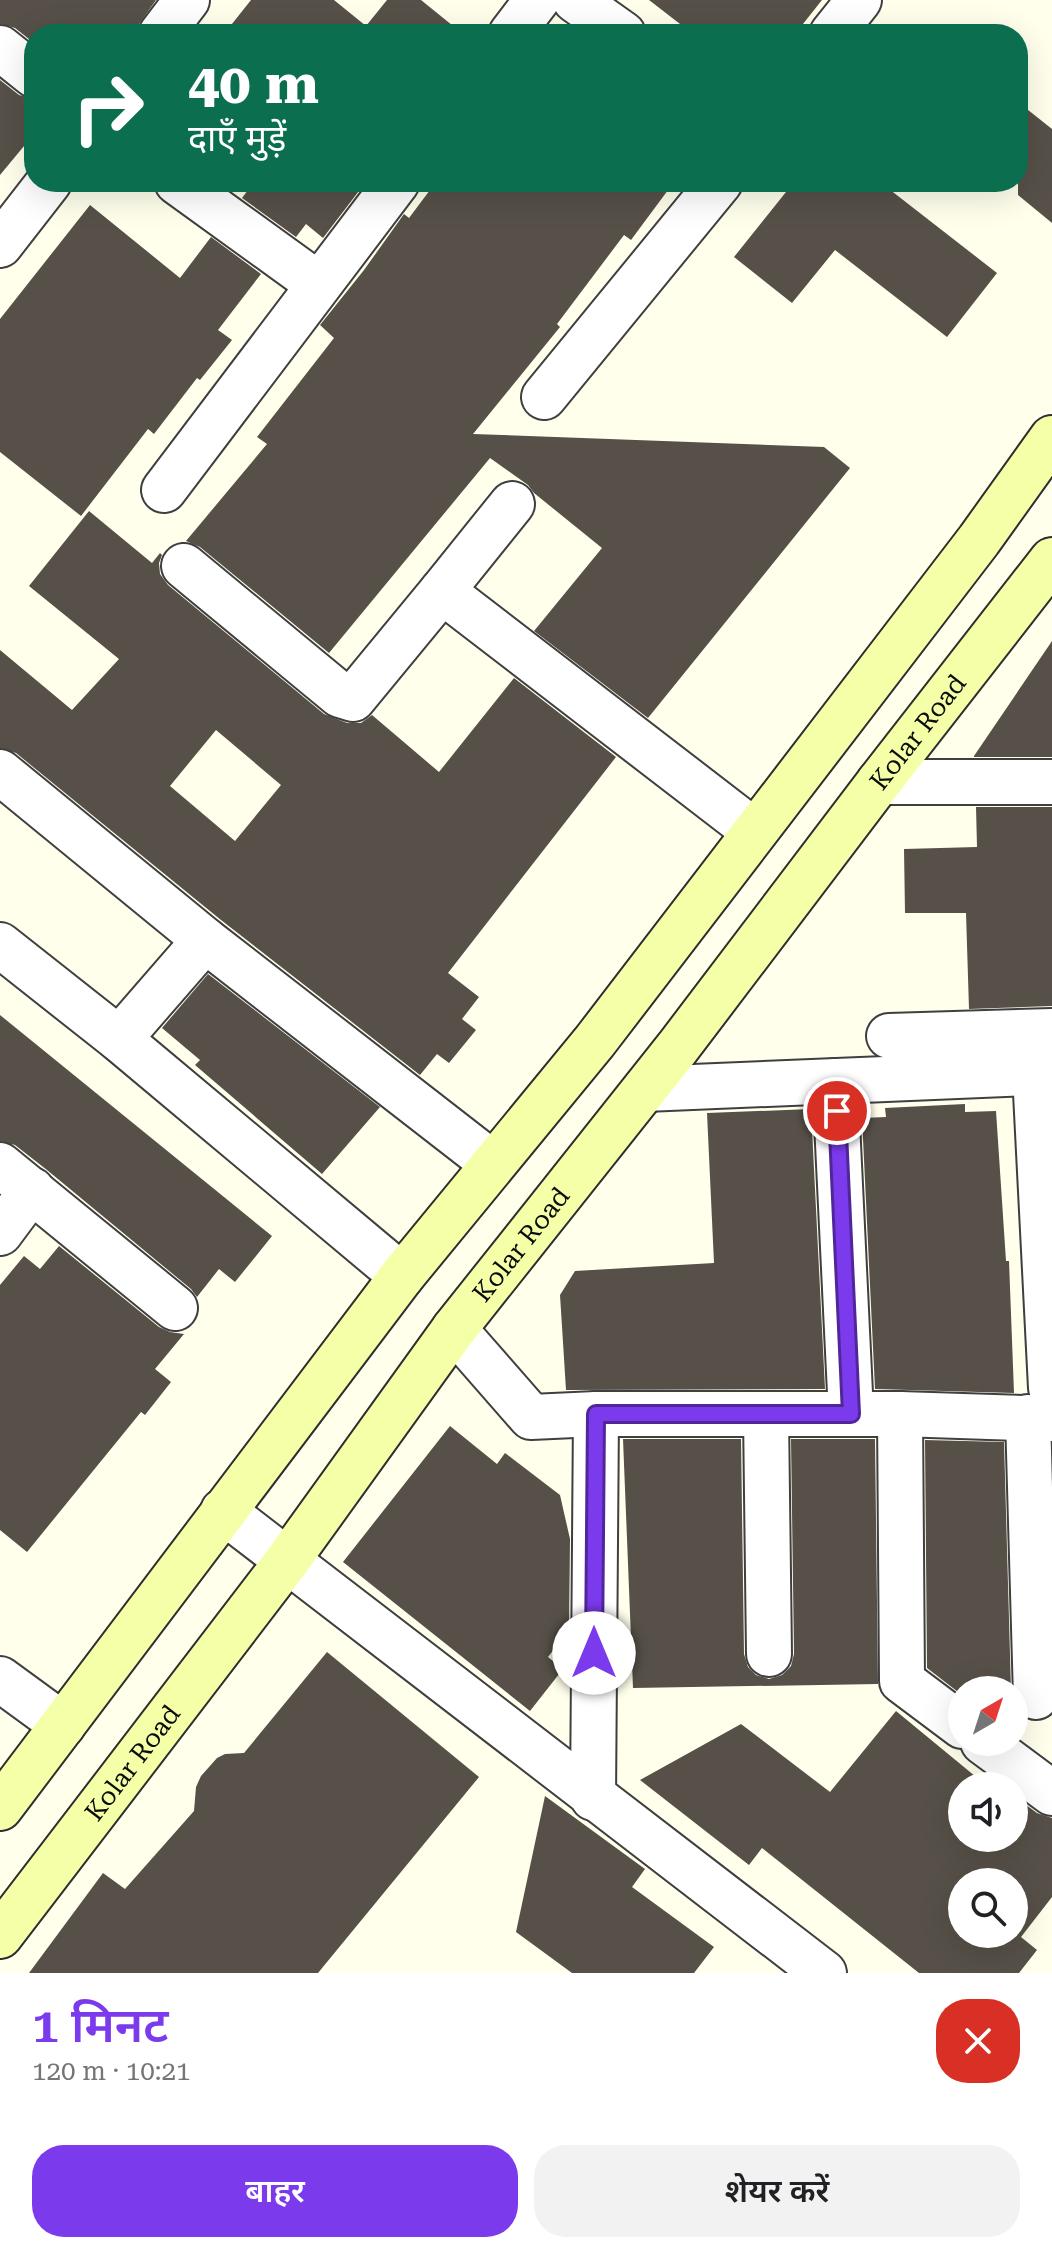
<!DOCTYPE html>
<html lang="hi">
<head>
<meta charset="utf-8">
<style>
  body { margin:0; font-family:"Roboto Serif","Noto Sans Devanagari",serif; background:#f2f2f2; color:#202124; height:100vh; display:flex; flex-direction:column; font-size:30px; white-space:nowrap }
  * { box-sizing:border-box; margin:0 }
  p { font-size:26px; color:#757577 }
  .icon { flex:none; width:44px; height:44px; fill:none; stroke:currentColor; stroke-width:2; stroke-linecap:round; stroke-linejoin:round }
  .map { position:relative; height:1973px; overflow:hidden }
  .drawer { display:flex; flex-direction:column; background:#fff; flex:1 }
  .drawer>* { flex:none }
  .hud { position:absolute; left:24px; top:24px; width:1004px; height:168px; border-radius:32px; box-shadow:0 8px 32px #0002; background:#0b6e4f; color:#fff; overflow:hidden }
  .needle { width:52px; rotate:39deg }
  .buttons { position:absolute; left:948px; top:1676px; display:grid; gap:16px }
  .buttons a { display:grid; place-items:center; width:80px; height:80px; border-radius:50%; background:#fff; box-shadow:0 8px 32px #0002; font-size:40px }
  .pin { position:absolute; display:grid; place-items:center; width:68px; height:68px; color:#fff; margin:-34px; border:4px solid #fff; border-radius:50%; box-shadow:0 2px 8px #0007 }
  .me { position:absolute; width:88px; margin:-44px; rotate:0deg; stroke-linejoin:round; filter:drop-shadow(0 0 6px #0008) }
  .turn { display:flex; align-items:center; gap:28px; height:168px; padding:0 32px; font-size:36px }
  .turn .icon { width:104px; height:104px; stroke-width:2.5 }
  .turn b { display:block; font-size:56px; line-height:68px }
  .round { display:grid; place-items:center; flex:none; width:84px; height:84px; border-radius:32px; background:#f2f2f2 }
  .head { display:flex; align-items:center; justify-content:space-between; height:136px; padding:0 32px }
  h1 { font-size:48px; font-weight:600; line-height:60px; color:#7c3aed }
  .primary-button { display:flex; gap:16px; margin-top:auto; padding:16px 32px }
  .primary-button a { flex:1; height:92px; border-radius:32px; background:#7c3aed; color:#fff; font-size:32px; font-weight:600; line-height:92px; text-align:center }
  .primary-button a+a { background:#f2f2f2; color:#202124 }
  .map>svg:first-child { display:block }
  .building { fill:#565048; fill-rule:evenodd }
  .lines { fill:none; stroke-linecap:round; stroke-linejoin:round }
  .street-casing { stroke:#3f3f3f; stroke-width:48 }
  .secondary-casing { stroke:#2e2e2e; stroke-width:48 }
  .street { stroke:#fff; stroke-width:44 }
  .secondary { stroke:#f5ffa7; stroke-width:44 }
  .route-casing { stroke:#51269a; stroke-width:20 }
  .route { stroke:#7c3aed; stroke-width:14 }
  .labels { text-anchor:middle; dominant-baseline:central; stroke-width:8; stroke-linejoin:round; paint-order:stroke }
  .street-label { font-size:26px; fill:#0c0c0c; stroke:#fff }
</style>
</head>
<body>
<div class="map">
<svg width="1052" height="1973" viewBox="0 0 1052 1973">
  <rect width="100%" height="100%" fill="#ffffec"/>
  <g class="building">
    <path d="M 0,0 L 156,0 L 132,34 L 34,34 L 34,43 L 15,28 L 0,24 Z"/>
    <path d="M 251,0 L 334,0 L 366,26 L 387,0 L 421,0 L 463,34 L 224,34 Z"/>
    <path d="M 649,0 L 822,0 L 795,34 L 693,34 Z"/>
    <path d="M 0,80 L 19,95 L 34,99 L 34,134 L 0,175 Z"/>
    <path d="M 1018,102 L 1052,129 L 1052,223 L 1018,195 Z"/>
    <path d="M 254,182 L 364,182 L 365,183 L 323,238 L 306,224 L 296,237 L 242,198 Z"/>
    <path d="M 436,182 L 674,182 L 631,240 L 624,235 L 557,324 L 560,327 L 473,434 L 824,447 L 850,468 L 648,718 L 534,631 L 602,548 L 534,493 L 528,485 L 490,458 L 329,653 L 200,547 L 186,541 L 267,444 L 257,437 L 334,338 L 320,325 L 364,270 L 404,214 L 409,218 Z"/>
    <path d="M 794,182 L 880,182 L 997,273 L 947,337 L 835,250 L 792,303 L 734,257 Z"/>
    <path d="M 90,205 L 180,278 L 211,237 L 261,274 L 218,330 L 232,340 L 200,380 L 197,378 L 154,434 L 148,429 L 81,516 L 0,452 L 0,319 Z"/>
    <path d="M 89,511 L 152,563 L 160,553 L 162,555 L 159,563 L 160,574 L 168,585 L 324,714 L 347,723 L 361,723 L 372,715 L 439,772 L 514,678 L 616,757 L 448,973 L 479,997 L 462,1019 L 476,1030 L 449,1063 L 437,1054 L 420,1075 L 221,920 L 16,753 L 0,748 L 0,650 L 72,710 L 119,659 L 29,586 ZM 216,730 L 281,785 L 235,841 L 170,786 Z"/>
    <path d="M 1052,641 L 1052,757 L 974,757 L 974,756 Z"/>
    <path d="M 976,807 L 1052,807 L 1052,1006 L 969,1009 L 966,913 L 905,913 L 904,849 L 977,847 Z"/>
    <path d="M 208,974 L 380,1107 L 322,1174 L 195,1065 L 200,1060 L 162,1028 Z"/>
    <path d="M 0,1015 L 272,1236 L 235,1282 L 219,1269 L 197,1297 L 191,1289 L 47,1170 L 15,1145 L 0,1141 Z"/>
    <path d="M 965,1104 L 965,1112 L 996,1111 L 1006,1261 L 1009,1261 L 1014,1393 L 875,1389 L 862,1118 L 886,1117 L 885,1108 Z"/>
    <path d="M 811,1109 L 825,1389 L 566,1390 L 560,1295 L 575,1271 L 714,1263 L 707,1113 Z"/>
    <path d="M 59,1246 L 159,1327 L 170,1332 L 184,1334 L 155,1369 L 171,1382 L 145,1415 L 141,1412 L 27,1552 L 0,1530 L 0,1285 L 24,1256 L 40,1269 Z"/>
    <path d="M 450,1426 L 497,1464 L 505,1453 L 560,1495 L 570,1539 L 569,1630 L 548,1657 L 563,1669 L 530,1711 L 343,1562 Z"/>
    <path d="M 623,1439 L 741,1439 L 744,1654 L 748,1667 L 756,1675 L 769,1679 L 782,1675 L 791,1666 L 794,1654 L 791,1439 L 875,1439 L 878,1684 L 633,1688 Z"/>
    <path d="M 925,1440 L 1004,1442 L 1011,1690 L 962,1690 L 962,1695 L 927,1668 Z"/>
    <path d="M 327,1652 L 479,1777 L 318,1973 L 29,1973 L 103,1873 L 125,1889 L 194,1811 L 196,1787 L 201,1776 L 217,1758 L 225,1754 L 244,1753 Z"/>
    <path d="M 896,1711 L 987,1786 L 962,1786 L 962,1838 L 1014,1838 L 1014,1796 L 1037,1813 L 1052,1818 L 1052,1897 L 1021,1937 L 1037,1950 L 1019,1973 L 919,1973 L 762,1848 L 749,1865 L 640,1780 L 741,1724 L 830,1792 ZM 962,1882 L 1014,1882 L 1014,1934 L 962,1934 Z"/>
    <path d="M 545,1796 L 645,1869 L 632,1887 L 714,1947 L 694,1973 L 572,1973 L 516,1932 Z"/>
  </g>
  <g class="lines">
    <g class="street-casing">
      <g id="street">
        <path d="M 575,0 L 623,34"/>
        <path d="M 161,34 L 187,0"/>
        <path d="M 511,34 L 537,0"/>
        <path d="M 832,34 L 859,0"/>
        <path d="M 0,48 L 34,75"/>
        <path d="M 177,182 L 318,284"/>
        <path d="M 0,245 L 49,182"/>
        <path d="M 544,397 L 720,182"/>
        <path d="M 164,490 L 397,182"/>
        <path d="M 184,566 L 340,695 L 353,699 L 442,591 L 754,831"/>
        <path d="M 442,591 L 512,504"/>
        <path d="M 0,772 L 205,940 L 492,1163"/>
        <path d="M 879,782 L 1052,782"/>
        <path d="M 0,945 L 119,1039 L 402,1276"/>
        <path d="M 889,1036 L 1052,1031"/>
        <path d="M 119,1039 L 205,940"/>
        <path d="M 1035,1073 L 1051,1388"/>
        <path d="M 835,1081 L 851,1414"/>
        <path d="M 645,1089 L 1052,1072"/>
        <path d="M 0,1165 L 175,1308"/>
        <path d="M 0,1233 L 32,1190"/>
        <path d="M 454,1329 L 531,1417 L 596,1414 L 900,1414 L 1052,1419"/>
        <path d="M 766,1414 L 769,1654"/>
        <path d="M 900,1414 L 902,1681 L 962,1726"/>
        <path d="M 1028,1417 L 1036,1697"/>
        <path d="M 223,1511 L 824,1973"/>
        <path d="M 0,1679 L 63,1725"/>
        <path d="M 983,1742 L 1052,1793"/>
        <path d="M 593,1798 L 596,1414"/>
      </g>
    </g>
    <g class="secondary-casing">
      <g id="secondary">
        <path d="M 0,1808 L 402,1276 L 595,1041 L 979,540 L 1052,438"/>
        <path id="s1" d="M 0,1936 L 287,1561 L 454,1329 L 678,1047 L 879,782 L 1052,560"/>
      </g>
    </g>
    <use href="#street" class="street"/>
    <use href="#secondary" class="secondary"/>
  </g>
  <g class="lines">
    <g class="route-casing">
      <path id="route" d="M 594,1653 L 596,1414 L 851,1414 L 837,1111"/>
    </g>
    <use href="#route" class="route"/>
  </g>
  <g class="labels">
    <g class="street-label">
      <text stroke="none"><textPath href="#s1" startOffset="1514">Kolar Road</textPath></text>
      <text stroke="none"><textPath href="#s1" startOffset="866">Kolar Road</textPath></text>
      <text stroke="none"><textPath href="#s1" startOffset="218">Kolar Road</textPath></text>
    </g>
  </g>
</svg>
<div class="buttons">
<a><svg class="needle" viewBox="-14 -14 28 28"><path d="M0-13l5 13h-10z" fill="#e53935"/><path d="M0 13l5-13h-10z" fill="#757577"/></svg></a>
<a><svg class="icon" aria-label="sound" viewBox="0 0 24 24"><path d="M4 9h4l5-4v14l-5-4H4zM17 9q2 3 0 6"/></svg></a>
<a><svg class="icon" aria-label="search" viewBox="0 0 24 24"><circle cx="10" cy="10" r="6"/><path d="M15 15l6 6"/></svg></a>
</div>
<div class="pin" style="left:837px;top:1111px;background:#d93025"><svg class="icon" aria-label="arrive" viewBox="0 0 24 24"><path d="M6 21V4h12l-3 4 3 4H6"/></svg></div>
<svg class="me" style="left:594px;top:1653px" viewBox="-20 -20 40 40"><circle r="19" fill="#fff"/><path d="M0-13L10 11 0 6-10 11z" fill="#7c3aed"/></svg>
<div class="hud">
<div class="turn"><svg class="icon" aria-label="right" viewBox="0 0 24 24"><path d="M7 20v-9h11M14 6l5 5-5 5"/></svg><div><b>40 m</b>दाएँ मुड़ें</div></div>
</div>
</div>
<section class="drawer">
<div class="head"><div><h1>1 मिनट</h1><p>120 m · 10:21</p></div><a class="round" style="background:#d93025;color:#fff"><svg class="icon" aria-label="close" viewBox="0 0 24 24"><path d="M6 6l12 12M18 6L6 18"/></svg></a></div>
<div class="primary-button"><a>बाहर</a><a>शेयर करें</a></div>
</section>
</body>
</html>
